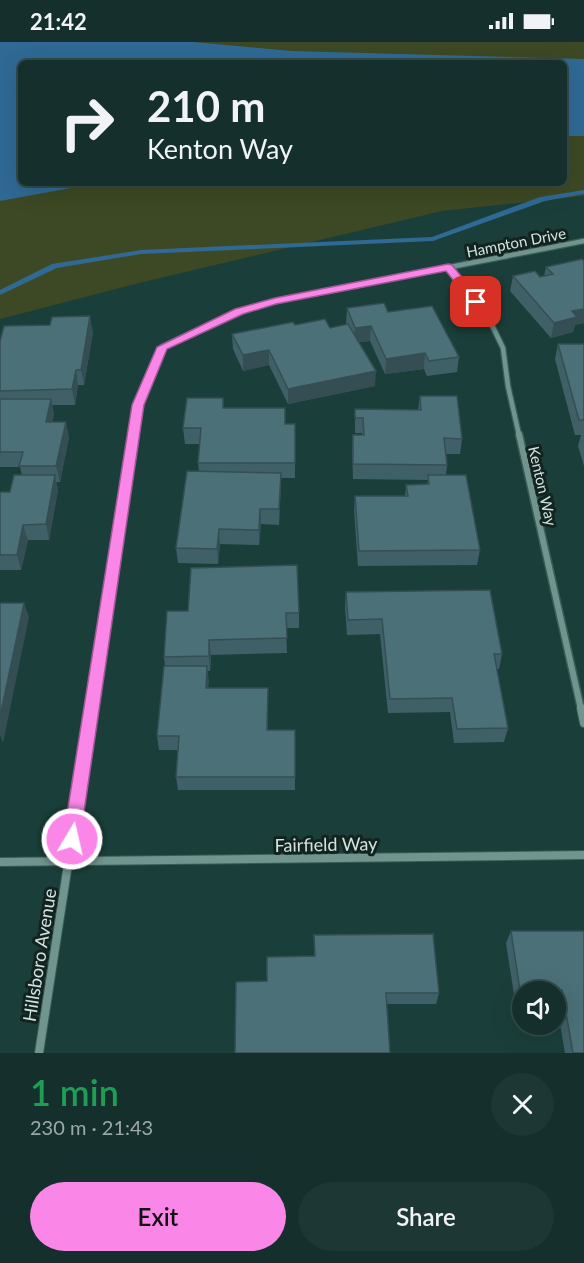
<!DOCTYPE html>
<html lang="en">
<head>
<meta charset="utf-8">
<style>
  body { margin:0; font-family:Lato,sans-serif; background:#1d3734; color:#f1f3f6; height:100vh; display:flex; flex-direction:column; font-size:22px; white-space:nowrap }
  * { box-sizing:border-box; margin:0 }
  p { font-size:20px; color:#9da9a9 }
  .icon { flex:none; width:33px; height:33px; fill:none; stroke:currentColor; stroke-width:2; stroke-linecap:round; stroke-linejoin:round }
  .map { position:relative; height:1011px; overflow:hidden }
  .panel { display:flex; flex-direction:column; background:#142f2c; flex:1 }
  .panel>* { flex:none }
  .hud { position:absolute; left:18px; top:18px; width:549px; height:126px; border-radius:9px; box-shadow:0 6px 24px #0002,0 0 0 2px #334a48; background:#142f2c; color:#f1f3f6; overflow:hidden }
  .fabs { position:absolute; left:512px; top:939px; display:grid; gap:12px }
  .fabs a { display:grid; place-items:center; width:54px; height:54px; border-radius:50%; background:#142f2c; box-shadow:0 6px 24px #0002,0 0 0 2px #334a48; font-size:30px }
  .pin { position:absolute; display:grid; place-items:center; width:51px; height:51px; color:#fff; margin:-26px; border-radius:12px; box-shadow:0 3px 9px #0006 }
  .me { position:absolute; width:66px; margin:-33px; rotate:9deg; stroke-linejoin:round; filter:drop-shadow(0 0 4px #0008) }
  .turn { display:flex; align-items:center; gap:21px; height:126px; padding:0 30px; font-size:27px }
  .turn .icon { width:78px; height:78px; stroke-width:2.5 }
  .turn b { display:block; font-size:42px; line-height:51px }
  .round { display:grid; place-items:center; flex:none; width:63px; height:63px; border-radius:32px; background:#1d3734 }
  .summary { display:flex; align-items:center; justify-content:space-between; height:102px; padding:0 30px }
  h1 { font-size:36px; font-weight:600; line-height:45px; color:#1e9e55 }
  .cta { display:flex; gap:12px; margin-top:auto; padding:12px 30px }
  .cta a { flex:1; height:69px; border-radius:36px; background:#fa87e7; color:#111; font-size:24px; font-weight:600; line-height:69px; text-align:center }
  .cta a+a { background:#1d3734; color:#f1f3f6 }
  .status { display:flex; justify-content:space-between; align-items:center; height:42px; padding:0 30px; background:#142f2c; direction:ltr }
  .status svg { height:16px; fill:currentColor }
  .map>svg:first-child { display:block }
  .green { fill:#3d4824; fill-rule:evenodd }
  .water { fill:#2f6994 }
  .lines { fill:none; stroke-linecap:round; stroke-linejoin:round }
  .stream { fill:#2f6994; fill-rule:evenodd }
  .street-far2-casing { stroke:#3a5b56; stroke-width:7 }
  .street-far1-casing { stroke:#3a5b56; stroke-width:9 }
  .street-casing { stroke:#3a5b56; stroke-width:10 }
  .street-far2 { stroke:#6f958e; stroke-width:4.5 }
  .street-far1 { stroke:#6f958e; stroke-width:6 }
  .street { stroke:#6f958e; stroke-width:8 }
  .wall { fill:#406067 }
  .shaded-wall { fill:#344e54 }
  .building { fill:#4b7078; stroke:#344e54; stroke-width:1.5 }
  .route { fill:#fa87e7; stroke:#a25896; stroke-width:1.5 }
  .labels { text-anchor:middle; dominant-baseline:central; stroke-width:6; stroke-linejoin:round; paint-order:stroke }
  .street-label { font-size:15px; fill:#d0e4e0; stroke:#132320 }
  .near-street-label { font-size:18px; fill:#d0e4e0; stroke:#132320 }
</style>
</head>
<body>
<div class="status"><b>21:42</b><svg viewBox="0 0 49 12"><path d="M0 12V9h3v3zM5 12V6h3v6zM10 12V3h3v9zM15 12V0h3v12zM26 1h20v11H26zM47 4h2v5h-2z"/></svg></div>
<div class="map">
<svg width="584" height="1011" viewBox="0 0 584 1011">
  <rect width="100%" height="100%" fill="#1a3f3a"/>
  <path class="green" d="M 0,0 L 584,0 L 584,154 L 442,169 L 139,241 L 0,277 ZM 21,21 L 564,21 L 564,141 L 21,141 Z"/>
  <path class="water" d="M 0,0 L 194,0 L 292,9 L 584,17 L 584,94 L 564,94 L 564,21 L 21,21 L 21,141 L 98,141 L 0,159 Z"/>
  <g class="lines">
    <path class="stream" d="M 584,148 L 584,152 L 545,159 L 433,199 L 141,212 L 57,226 L 0,253 L 0,248 L 52,222 L 141,208 L 432,195 L 540,155 Z"/>
    <g class="street-far2-casing">
      <g id="street-far2">
        <path d="M 449,225 L 489,277 L 503,306 L 508,344 L 519,393"/>
        <path d="M 133,393 L 138,363 L 162,305 L 239,269 L 275,259 L 584,199"/>
      </g>
    </g>
    <g class="street-far1-casing">
      <g id="street-far1">
        <path d="M 519,392 L 581,667"/>
        <path d="M 91,667 L 134,392"/>
      </g>
    </g>
    <g class="street-casing">
      <g id="street">
        <path d="M 581,666 L 584,681"/>
        <path d="M 0,820 L 584,813"/>
        <path d="M 39,1011 L 92,666"/>
      </g>
    </g>
    <use href="#street-far2" class="street-far2"/>
    <use href="#street-far1" class="street-far1"/>
    <use href="#street" class="street"/>
  </g>
  <g class="wall">
    <path d="M 584,219 L 584,281 L 575,283 L 573,290 L 551,296 L 510,249 L 513,234 L 540,235 L 544,234 L 546,225 Z"/>
    <path d="M 347,266 L 388,270 L 459,315 L 457,330 L 427,334 L 424,327 L 385,332 L 370,299 L 359,300 L 375,344 L 288,362 L 269,323 L 243,329 L 233,307 L 232,292 L 295,283 L 330,286 L 346,283 Z"/>
    <path d="M 93,290 L 84,343 L 78,343 L 75,363 L 52,363 L 54,372 L 52,380 L 69,395 L 60,440 L 56,440 L 58,448 L 49,498 L 28,498 L 21,528 L 0,528 L 0,450 L 10,450 L 22,433 L 20,425 L 0,425 L 0,299 Z"/>
    <path d="M 558,302 L 584,302 L 584,424 L 578,404 L 581,393 L 575,393 L 555,317 Z"/>
    <path d="M 420,354 L 462,397 L 460,412 L 446,412 L 447,423 L 446,433 L 480,508 L 477,523 L 358,524 L 354,469 L 355,454 L 405,454 L 406,443 L 427,443 L 428,438 L 353,437 L 352,408 L 353,393 L 362,393 L 362,391 L 355,391 L 355,367 L 418,368 Z"/>
    <path d="M 223,356 L 224,366 L 286,382 L 295,382 L 295,436 L 281,436 L 279,483 L 261,482 L 259,503 L 220,502 L 218,522 L 178,521 L 176,506 L 199,429 L 198,421 L 200,402 L 185,402 L 183,386 Z"/>
    <path d="M 346,550 L 502,612 L 499,627 L 497,627 L 508,686 L 504,700 L 454,701 L 450,670 L 388,671 L 380,592 L 347,593 L 345,565 Z"/>
    <path d="M 167,569 L 299,571 L 299,586 L 286,586 L 287,611 L 211,613 L 210,629 L 208,629 L 208,646 L 268,646 L 268,688 L 295,688 L 295,748 L 178,748 L 176,735 L 178,708 L 159,708 L 157,694 L 165,624 L 164,615 Z"/>
    <path d="M 511,889 L 584,889 L 584,1011 L 565,1011 L 556,959 L 555,959 L 555,950 L 522,950 L 522,959 L 515,959 L 506,901 Z"/>
    <path d="M 314,893 L 439,951 L 436,962 L 386,962 L 267,939 L 314,914 Z"/>
  </g>
  <g class="shaded-wall">
    <path d="M 584,267 L 584,281 L 575,283 L 573,290 L 551,296 L 554,281 L 572,269 Z"/>
    <path d="M 90,274 L 93,290 L 84,343 L 81,328 Z"/>
    <path d="M 371,284 L 370,299 L 354,301 L 355,286 Z"/>
    <path d="M 269,308 L 269,323 L 243,329 L 243,313 Z"/>
    <path d="M 425,311 L 424,327 L 385,332 L 386,317 Z"/>
    <path d="M 76,328 L 78,343 L 75,363 L 72,347 Z"/>
    <path d="M 376,329 L 375,344 L 288,362 L 288,347 Z"/>
    <path d="M 51,357 L 54,372 L 49,395 L 46,380 Z"/>
    <path d="M 66,380 L 69,395 L 60,440 L 56,424 Z"/>
    <path d="M 281,431 L 281,446 L 279,483 L 279,467 Z"/>
    <path d="M 55,433 L 58,448 L 49,498 L 46,482 Z"/>
    <path d="M 260,467 L 261,482 L 259,503 L 259,488 Z"/>
    <path d="M 23,483 L 28,498 L 21,528 L 17,513 Z"/>
    <path d="M 219,487 L 220,502 L 218,522 L 217,507 Z"/>
    <path d="M 24,561 L 29,575 L 3,701 L 0,693 L 0,675 Z"/>
    <path d="M 209,598 L 211,613 L 210,629 L 209,614 Z"/>
    <path d="M 207,624 L 209,639 L 207,661 L 206,646 Z"/>
  </g>
  <g class="building">
    <path d="M 582,217 L 584,219 L 584,267 L 572,269 L 577,275 L 554,281 L 513,234 L 535,229 L 540,235 L 553,232 L 546,225 Z"/>
    <path d="M 384,261 L 388,270 L 432,264 L 459,315 L 429,319 L 425,311 L 386,317 L 371,284 L 355,286 L 347,266 Z"/>
    <path d="M 90,274 L 81,328 L 76,328 L 72,347 L 0,349 L 0,299 L 4,284 L 50,283 L 52,275 Z"/>
    <path d="M 325,277 L 330,286 L 348,282 L 376,329 L 288,347 L 269,308 L 243,313 L 232,292 L 293,280 L 295,283 Z"/>
    <path d="M 558,302 L 584,302 L 584,378 L 579,378 Z"/>
    <path d="M 420,354 L 457,354 L 462,397 L 444,396 L 447,423 L 353,422 L 353,393 L 364,393 L 363,376 L 355,376 L 355,367 L 421,368 Z"/>
    <path d="M 187,356 L 223,356 L 223,366 L 285,366 L 285,382 L 295,382 L 295,421 L 198,421 L 201,386 L 183,386 Z"/>
    <path d="M 0,357 L 51,357 L 46,380 L 66,380 L 56,424 L 19,424 L 23,410 L 0,410 Z"/>
    <path d="M 187,429 L 281,431 L 279,467 L 260,467 L 259,488 L 219,487 L 217,507 L 176,506 Z"/>
    <path d="M 14,433 L 55,433 L 46,482 L 23,483 L 17,513 L 0,513 L 0,450 L 10,450 Z"/>
    <path d="M 428,433 L 466,433 L 480,508 L 359,509 L 355,454 L 408,454 L 406,443 L 429,442 Z"/>
    <path d="M 297,523 L 299,571 L 286,571 L 287,596 L 209,598 L 209,614 L 164,615 L 167,569 L 188,569 L 191,526 Z"/>
    <path d="M 490,548 L 502,612 L 494,612 L 508,686 L 457,687 L 452,656 L 390,657 L 382,577 L 348,578 L 346,550 Z"/>
    <path d="M 0,561 L 24,561 L 0,675 Z"/>
    <path d="M 164,624 L 207,624 L 206,646 L 268,646 L 267,688 L 295,688 L 295,735 L 176,735 L 179,694 L 157,694 Z"/>
    <path d="M 511,889 L 584,889 L 584,1011 L 573,1011 L 562,948 L 520,948 Z"/>
    <path d="M 433,892 L 439,951 L 386,951 L 390,1011 L 235,1011 L 236,940 L 267,939 L 267,915 L 315,914 L 314,893 Z"/>
  </g>
  <path class="route" d="M 448,222 L 452,223 L 480,257 L 480,262 L 472,262 L 446,229 L 276,262 L 243,272 L 167,307 L 144,363 L 80,797 L 78,803 L 72,805 L 66,803 L 63,797 L 132,363 L 157,305 L 235,267 L 275,256 Z"/>
  <g class="labels">
    <g class="street-label">
      <text transform="translate(516 200) rotate(-11)">Hampton Drive</text>
      <text transform="translate(543 444) rotate(77)">Kenton Way</text>
    </g>
    <g class="near-street-label">
      <text transform="translate(326 802) rotate(-1)">Fairfield Way</text>
      <text transform="translate(39 913) rotate(-81)">Hillsboro Avenue</text>
    </g>
  </g>
</svg>
<div class="fabs">
<a><svg class="icon" aria-label="sound" viewBox="0 0 24 24"><path d="M4 9h4l5-4v14l-5-4H4zM17 9q2 3 0 6"/></svg></a>
</div>
<div class="pin" style="left:476px;top:260px;background:#d93025"><svg class="icon" aria-label="arrive" viewBox="0 0 24 24"><path d="M6 21V4h12l-3 4 3 4H6"/></svg></div>
<svg class="me" style="left:72px;top:797px" viewBox="-20 -20 40 40"><circle r="17" fill="#fa87e7" stroke="#fff" stroke-width="3"/><path d="M0-11L8 9 0 5-8 9z" fill="#fff"/></svg>
<div class="hud">
<div class="turn"><svg class="icon" aria-label="right" viewBox="0 0 24 24"><path d="M7 20v-9h11M14 6l5 5-5 5"/></svg><div><b>210 m</b>Kenton Way</div></div>
</div>
</div>
<section class="panel">
<div class="summary"><div><h1>1 min</h1><p>230 m · 21:43</p></div><a class="round"><svg class="icon" aria-label="close" viewBox="0 0 24 24"><path d="M6 6l12 12M18 6L6 18"/></svg></a></div>
<div class="cta"><a>Exit</a><a>Share</a></div>
</section>
</body>
</html>
